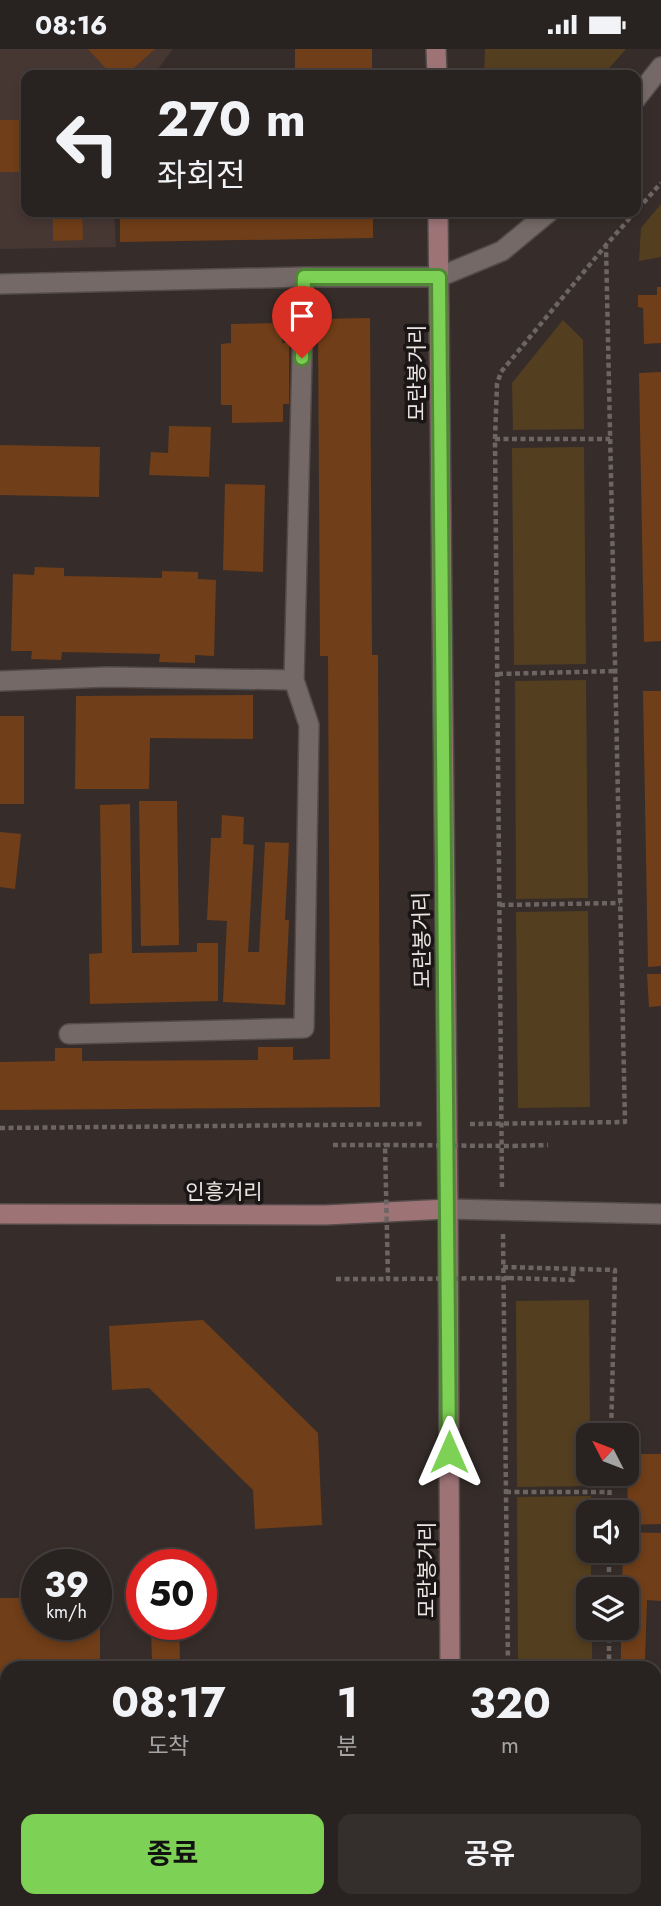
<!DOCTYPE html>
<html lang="ko">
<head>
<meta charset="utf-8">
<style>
  body { margin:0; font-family:Jost,"Noto Sans KR",sans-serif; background:#342f2d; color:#f1f3f6; height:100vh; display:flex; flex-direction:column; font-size:26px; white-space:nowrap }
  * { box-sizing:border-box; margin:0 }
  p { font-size:23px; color:#a5a4a5 }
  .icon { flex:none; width:38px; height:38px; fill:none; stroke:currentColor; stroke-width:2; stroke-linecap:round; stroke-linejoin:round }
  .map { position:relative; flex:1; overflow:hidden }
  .side { position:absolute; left:0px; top:1612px; width:662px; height:247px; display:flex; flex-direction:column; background:#282220; border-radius:21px 21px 0 0; box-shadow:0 4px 10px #0003,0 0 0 2px #443f3e }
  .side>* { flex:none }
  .guide { position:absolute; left:21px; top:21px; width:620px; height:147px; border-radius:14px; box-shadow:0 4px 10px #0003,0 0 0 2px #443f3e; background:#282220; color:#f1f3f6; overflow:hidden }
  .needle { width:46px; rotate:312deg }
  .controls { position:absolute; left:576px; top:1374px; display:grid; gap:14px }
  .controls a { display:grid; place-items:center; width:63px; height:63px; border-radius:14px; background:#282220; box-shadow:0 4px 10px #0003,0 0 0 2px #443f3e; font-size:35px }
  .speed { position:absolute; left:21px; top:1500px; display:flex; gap:14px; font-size:35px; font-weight:700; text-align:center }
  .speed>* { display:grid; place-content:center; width:91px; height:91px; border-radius:50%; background:#282220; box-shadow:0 4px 10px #0003,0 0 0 2px #443f3e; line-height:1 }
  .speed small { font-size:18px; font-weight:400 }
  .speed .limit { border:10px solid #d22; background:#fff; color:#111 }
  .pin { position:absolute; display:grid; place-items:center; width:60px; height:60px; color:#fff; margin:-72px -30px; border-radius:50% 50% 50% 0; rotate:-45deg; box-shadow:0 0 7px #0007 }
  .pin .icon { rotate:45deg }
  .me { position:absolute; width:77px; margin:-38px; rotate:0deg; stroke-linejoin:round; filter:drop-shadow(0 0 5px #0008) }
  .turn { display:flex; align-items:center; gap:24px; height:147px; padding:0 21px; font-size:32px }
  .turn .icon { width:91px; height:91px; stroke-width:2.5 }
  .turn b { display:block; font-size:49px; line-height:60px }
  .eta { display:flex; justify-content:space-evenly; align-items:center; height:119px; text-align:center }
  .eta b { font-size:42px; font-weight:700; line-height:49px }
  .action { display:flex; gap:14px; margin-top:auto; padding:14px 21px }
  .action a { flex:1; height:80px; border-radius:14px; background:#7dd154; color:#111; font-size:28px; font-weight:700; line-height:80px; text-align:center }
  .action a+a { background:#342f2d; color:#f1f3f6 }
  .status { display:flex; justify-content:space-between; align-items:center; height:49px; padding:0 35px; background:#282220; direction:ltr }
  .status svg { height:19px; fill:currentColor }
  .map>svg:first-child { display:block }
  .built { fill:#473733 }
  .green { fill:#533e1f }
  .building { fill:#703e18 }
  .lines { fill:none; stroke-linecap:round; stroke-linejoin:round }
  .minor-casing { stroke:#534b49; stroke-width:22 }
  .tertiary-casing { stroke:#534b49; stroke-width:22 }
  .secondary-casing { stroke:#534b49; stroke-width:22 }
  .path { stroke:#6d6563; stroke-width:4.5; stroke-dasharray:5 3.5; stroke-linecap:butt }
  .minor { stroke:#746967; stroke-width:19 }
  .tertiary { stroke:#746967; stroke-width:19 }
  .secondary { stroke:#9d7376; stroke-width:19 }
  .path-bridge { stroke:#6d6563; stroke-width:4.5; stroke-dasharray:5 3.5; stroke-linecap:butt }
  .route-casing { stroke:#518837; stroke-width:18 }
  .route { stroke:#7dd154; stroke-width:12 }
  .labels { text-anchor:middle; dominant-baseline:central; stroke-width:7; stroke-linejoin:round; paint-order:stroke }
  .street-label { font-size:21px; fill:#ebe4e3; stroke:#1a1615 }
</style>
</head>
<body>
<div class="status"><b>08:16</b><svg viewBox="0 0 49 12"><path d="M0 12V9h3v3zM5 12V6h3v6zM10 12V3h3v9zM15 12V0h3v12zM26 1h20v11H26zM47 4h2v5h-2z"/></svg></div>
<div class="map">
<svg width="661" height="1857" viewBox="0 0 661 1857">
  <rect width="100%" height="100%" fill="#362d2a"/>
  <path class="built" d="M 0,0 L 173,0 L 153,26 L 26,26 L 26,163 L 114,163 L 116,198 L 0,200 Z"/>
  <g class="green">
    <path d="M 485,0 L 626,0 L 603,26 L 484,26 Z"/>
    <path d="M 661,155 L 661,208 L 639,212 L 641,179 Z"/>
    <path d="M 563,271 L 583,291 L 584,380 L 513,381 L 512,334 Z"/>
    <path d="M 584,398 L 586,615 L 514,616 L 512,399 Z"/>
    <path d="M 586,631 L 588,849 L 516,850 L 515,632 Z"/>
    <path d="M 588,862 L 590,1058 L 518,1059 L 516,863 Z"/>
    <path d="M 589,1251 L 590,1386 L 588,1386 L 588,1424 L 591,1425 L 591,1437 L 517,1438 L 516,1252 Z"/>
    <path d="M 591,1447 L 591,1463 L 588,1463 L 588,1502 L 591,1502 L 591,1540 L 588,1540 L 588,1578 L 592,1579 L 592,1615 L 518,1616 L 517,1448 Z"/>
    <rect x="520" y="1852" width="74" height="5"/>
  </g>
  <g class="building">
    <path d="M 88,0 L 155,0 L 126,26 L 112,26 Z"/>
    <rect x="295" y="0" width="77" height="26"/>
    <rect x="0" y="71" width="26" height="52"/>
    <path d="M 53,163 L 82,163 L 83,191 L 53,192 Z"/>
    <path d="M 120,163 L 373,163 L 373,189 L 120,193 Z"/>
    <path d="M 657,238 L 661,238 L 661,294 L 644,295 L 643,259 L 638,258 L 638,246 L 657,246 Z"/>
    <path d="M 370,269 L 372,606 L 378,606 L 380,1058 L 0,1061 L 0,1013 L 55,1012 L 55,999 L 82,999 L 82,1012 L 258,1011 L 258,998 L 293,998 L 293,1011 L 330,1010 L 328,607 L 320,607 L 318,270 Z"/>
    <path d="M 282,274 L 282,294 L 289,294 L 289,355 L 283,355 L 283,373 L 232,374 L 232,356 L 221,356 L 221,295 L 231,294 L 231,275 Z"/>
    <path d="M 661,323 L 661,592 L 644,593 L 639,324 Z"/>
    <path d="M 169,377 L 211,378 L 209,428 L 149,426 L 151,403 L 168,404 Z"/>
    <path d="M 0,396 L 100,398 L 99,448 L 0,446 Z"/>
    <path d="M 225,435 L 265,436 L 263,523 L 223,521 Z"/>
    <path d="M 35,518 L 64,519 L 64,527 L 162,529 L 162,522 L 198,523 L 198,530 L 216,531 L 214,607 L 195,606 L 195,614 L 159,613 L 160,605 L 62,603 L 61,611 L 31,610 L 32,602 L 11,602 L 13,525 L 34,526 Z"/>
    <path d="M 643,642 L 661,642 L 661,917 L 648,918 Z"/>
    <path d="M 253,646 L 253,690 L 150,689 L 149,740 L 75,740 L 76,647 Z"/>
    <rect x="0" y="667" width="24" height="88"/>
    <path d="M 139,752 L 177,752 L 179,896 L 141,897 Z"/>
    <path d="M 130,755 L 132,904 L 197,903 L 197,894 L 218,894 L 218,952 L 90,955 L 89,905 L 102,904 L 100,756 Z"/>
    <path d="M 222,766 L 244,768 L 243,795 L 254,796 L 248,903 L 259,903 L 265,793 L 289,794 L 285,871 L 289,871 L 285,956 L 223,953 L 227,872 L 207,871 L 211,789 L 221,789 Z"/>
    <path d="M 0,783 L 21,785 L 15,840 L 0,838 Z"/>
    <path d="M 647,925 L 661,925 L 661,957 L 649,958 Z"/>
    <path d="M 203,1271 L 318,1384 L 322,1476 L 255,1480 L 253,1441 L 149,1339 L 112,1341 L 109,1277 Z"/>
    <path d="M 627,1405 L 661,1405 L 661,1475 L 628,1476 Z"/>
    <path d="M 626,1483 L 661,1484 L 661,1552 L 647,1551 L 645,1610 L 621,1610 L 621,1578 L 626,1578 L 626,1540 L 622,1540 L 623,1502 L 626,1502 Z"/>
    <path d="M 0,1549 L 37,1549 L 37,1575 L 96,1575 L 96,1549 L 100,1549 L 100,1619 L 7,1619 L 7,1649 L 0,1649 Z"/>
    <path d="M 151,1575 L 179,1575 L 180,1613 L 152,1614 Z"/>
    <path d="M 654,1626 L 661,1627 L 661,1715 L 654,1715 Z"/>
    <path d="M 661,1735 L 661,1857 L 628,1857 L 627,1852 L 654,1852 L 654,1736 Z"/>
    <rect x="199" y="1852" width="32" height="5"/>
  </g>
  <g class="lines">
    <g class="minor-casing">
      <g id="minor">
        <path d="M 635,51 L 661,18"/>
        <path d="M 439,228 L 502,202 L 549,163"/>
        <path d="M 0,632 L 108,628 L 294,631"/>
        <path d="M 69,985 L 304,979 L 309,676 L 294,631 L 304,228"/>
        <path d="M 448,1160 L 661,1165"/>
      </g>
    </g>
    <g class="tertiary-casing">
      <path id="tertiary" d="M 0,235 L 304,228 L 439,228"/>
    </g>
    <g class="secondary-casing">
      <g id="secondary">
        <path d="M 436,0 L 437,26"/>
        <path d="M 438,163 L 448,1160 L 450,1619"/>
        <path d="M 0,1165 L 325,1166 L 448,1160"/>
        <path d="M 451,1852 L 451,1857"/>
      </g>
    </g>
    <g class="path">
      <path d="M 495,390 L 610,390"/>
      <path d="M 498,625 L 615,622"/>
      <path d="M 500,856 L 620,854"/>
      <path d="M 470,1075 L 625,1073 L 606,198"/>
      <path d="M 0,1079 L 423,1075"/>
      <path d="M 333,1096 L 385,1096"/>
      <path d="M 513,1097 L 548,1096"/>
      <path d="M 502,1138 L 495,390 L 497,335 L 501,323 L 606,196 L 661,134"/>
      <path d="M 503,1185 L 508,1619"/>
      <path d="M 503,1218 L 615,1221 L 611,1386"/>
      <path d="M 509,1229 L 573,1231 L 573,1220"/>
      <path d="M 336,1230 L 388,1230"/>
      <path d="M 506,1443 L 609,1443"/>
      <path d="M 609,1463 L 610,1424"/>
      <path d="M 609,1540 L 609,1502"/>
      <path d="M 609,1619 L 609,1578"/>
      <path d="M 511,1852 L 511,1857"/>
      <path d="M 609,1852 L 609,1857"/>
    </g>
    <use href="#minor" class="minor"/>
    <use href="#tertiary" class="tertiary"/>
    <use href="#secondary" class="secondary"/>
    <path class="path-bridge" d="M 509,1229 L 388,1230 L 385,1096 L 513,1097"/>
  </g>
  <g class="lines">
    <g class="route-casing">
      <path id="route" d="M 302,309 L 304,228 L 439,228 L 449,1403"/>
    </g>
    <use href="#route" class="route"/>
  </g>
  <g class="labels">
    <g class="street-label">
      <text transform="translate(417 324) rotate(-90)">모란봉거리</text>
      <text transform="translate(422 891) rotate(-91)">모란봉거리</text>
      <text x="224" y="1143">인흥거리</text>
      <text transform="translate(427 1521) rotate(-90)">모란봉거리</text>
    </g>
  </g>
</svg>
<div class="controls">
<a><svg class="needle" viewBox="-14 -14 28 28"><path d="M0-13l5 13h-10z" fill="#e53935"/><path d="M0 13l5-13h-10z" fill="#a5a4a5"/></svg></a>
<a><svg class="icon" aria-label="sound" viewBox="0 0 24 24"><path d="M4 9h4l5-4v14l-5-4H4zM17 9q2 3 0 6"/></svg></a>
<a><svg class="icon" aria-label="layers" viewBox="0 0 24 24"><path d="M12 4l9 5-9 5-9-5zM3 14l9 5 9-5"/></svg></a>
</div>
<div class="speed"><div>39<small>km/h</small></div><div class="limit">50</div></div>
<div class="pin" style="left:302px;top:309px;background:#d93025"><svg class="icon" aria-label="arrive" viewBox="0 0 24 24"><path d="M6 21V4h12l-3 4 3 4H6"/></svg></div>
<svg class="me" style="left:449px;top:1403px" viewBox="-20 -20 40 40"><path d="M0-17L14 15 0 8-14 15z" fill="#7dd154" stroke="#fff" stroke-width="4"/></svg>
<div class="guide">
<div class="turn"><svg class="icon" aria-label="left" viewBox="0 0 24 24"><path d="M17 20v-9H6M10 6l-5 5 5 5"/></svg><div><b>270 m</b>좌회전</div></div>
</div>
<section class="side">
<div class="eta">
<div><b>08:17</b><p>도착</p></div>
<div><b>1</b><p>분</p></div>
<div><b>320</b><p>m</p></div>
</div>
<div class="action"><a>종료</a><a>공유</a></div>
</section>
</div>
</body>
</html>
